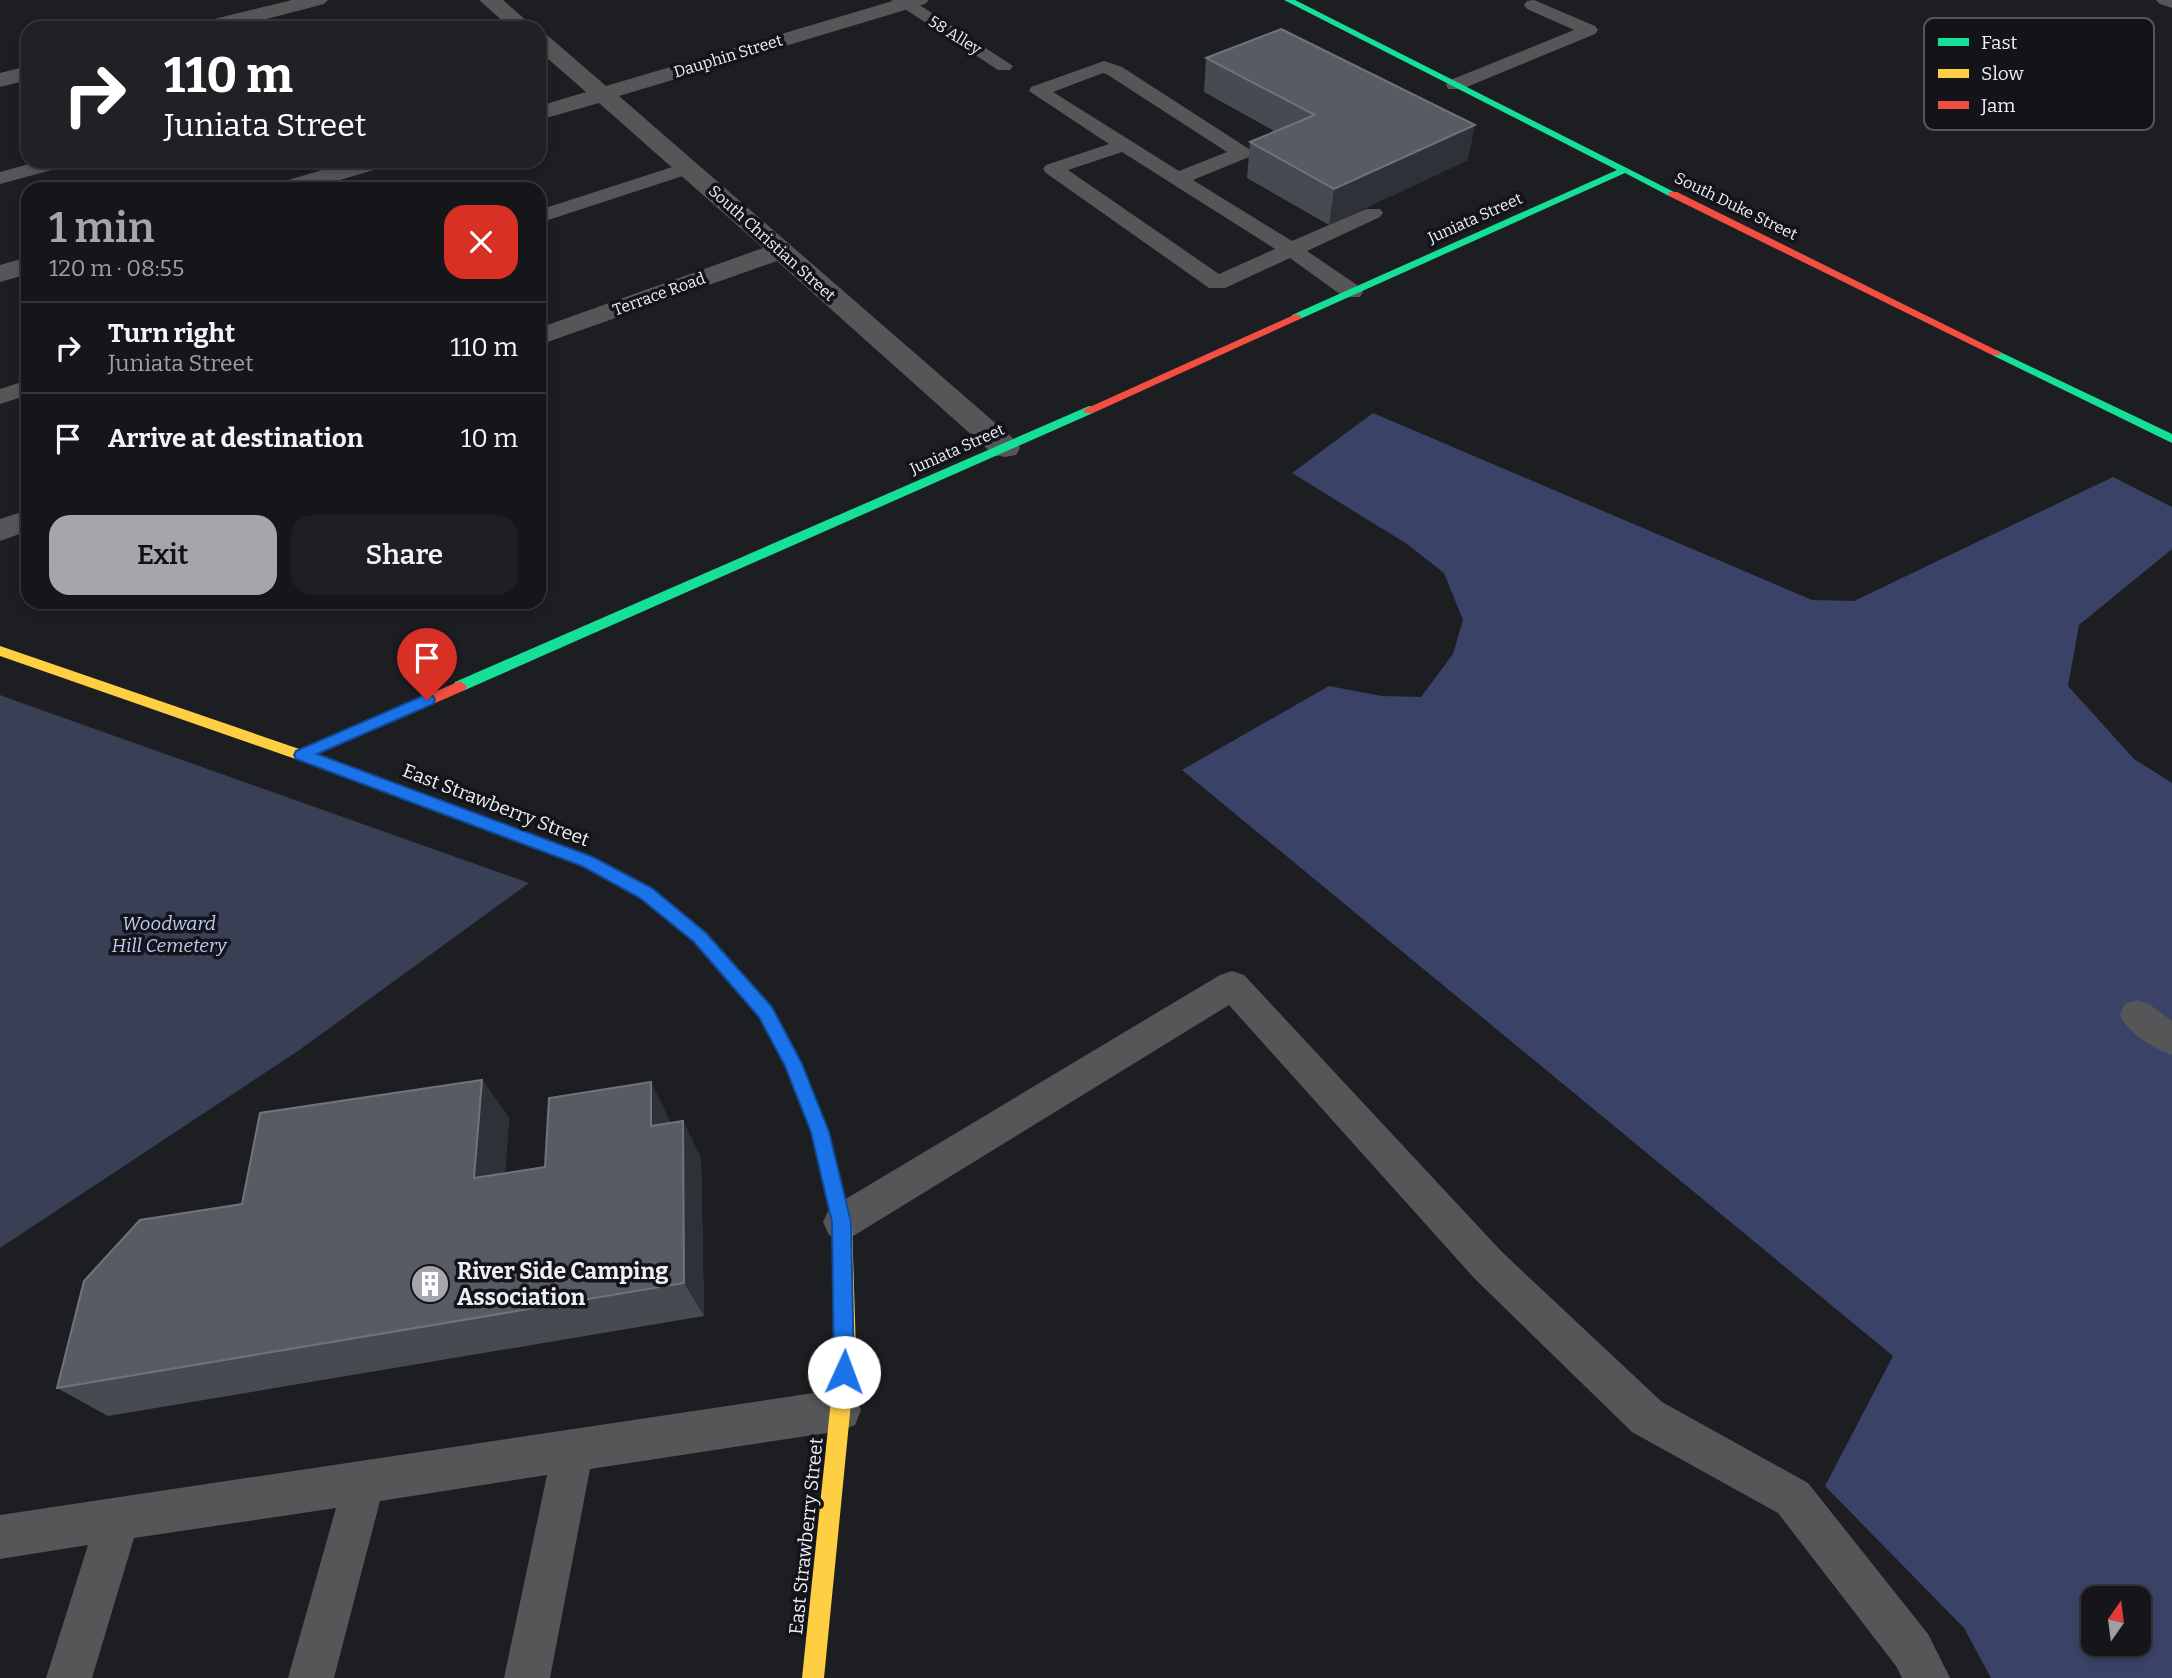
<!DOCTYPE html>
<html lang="en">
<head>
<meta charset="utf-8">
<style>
  body { margin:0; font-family:Bitter,serif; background:#1f1f23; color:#f1f3f6; height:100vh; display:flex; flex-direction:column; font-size:26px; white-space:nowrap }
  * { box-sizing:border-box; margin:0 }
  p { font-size:23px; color:#9e9fa2 }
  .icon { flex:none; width:38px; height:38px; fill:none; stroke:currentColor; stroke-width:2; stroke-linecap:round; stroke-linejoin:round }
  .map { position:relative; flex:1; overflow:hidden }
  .side { position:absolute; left:21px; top:182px; width:525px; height:427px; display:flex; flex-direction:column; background:#16161a; border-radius:21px; box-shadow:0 4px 10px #0003,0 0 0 2px #353539 }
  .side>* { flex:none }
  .banner { position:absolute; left:21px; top:21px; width:525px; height:147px; border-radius:21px; box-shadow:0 4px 10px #0003,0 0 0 2px #353539; background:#202124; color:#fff; overflow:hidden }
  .needle { width:46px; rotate:14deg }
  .buttons { position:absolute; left:2081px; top:1586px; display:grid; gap:14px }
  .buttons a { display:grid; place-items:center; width:70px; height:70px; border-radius:14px; background:#16161a; box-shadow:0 4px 10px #0003,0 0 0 2px #353539; font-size:35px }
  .pin { position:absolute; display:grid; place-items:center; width:60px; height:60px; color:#fff; margin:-72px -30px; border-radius:50% 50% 50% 0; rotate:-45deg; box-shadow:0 0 7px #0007 }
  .pin .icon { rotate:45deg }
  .me { position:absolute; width:77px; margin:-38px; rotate:2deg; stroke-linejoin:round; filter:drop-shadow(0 0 5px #0008) }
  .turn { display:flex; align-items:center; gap:24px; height:147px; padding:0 28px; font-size:32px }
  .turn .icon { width:91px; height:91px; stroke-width:2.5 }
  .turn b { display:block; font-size:49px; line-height:60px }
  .round { display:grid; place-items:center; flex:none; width:74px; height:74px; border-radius:21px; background:#1f1f23 }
  .headline { display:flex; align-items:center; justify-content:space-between; height:119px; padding:0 28px }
  h1 { font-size:42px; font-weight:600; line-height:52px; color:#a5a6ab }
  .button { display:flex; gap:14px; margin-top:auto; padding:14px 28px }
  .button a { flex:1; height:80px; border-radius:21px; background:#a5a6ab; color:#111; font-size:28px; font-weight:600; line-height:80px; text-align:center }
  .button a+a { background:#1f1f23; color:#f1f3f6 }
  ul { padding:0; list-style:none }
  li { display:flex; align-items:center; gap:21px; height:91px; padding:0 28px; border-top:2px solid #353539 }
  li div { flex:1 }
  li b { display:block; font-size:26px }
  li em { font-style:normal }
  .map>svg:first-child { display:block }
  .green { fill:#393f55 }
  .forest { fill:#3a4367; fill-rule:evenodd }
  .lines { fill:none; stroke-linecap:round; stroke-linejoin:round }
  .lane { fill:#565658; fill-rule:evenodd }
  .street { fill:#565658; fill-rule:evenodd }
  .fast { fill:#16e098; fill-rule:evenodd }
  .slow { fill:#ffcf43; fill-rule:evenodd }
  .jam { fill:#f24e42; fill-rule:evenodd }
  .wall { fill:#484a52 }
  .shaded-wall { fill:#2f3138 }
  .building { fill:#595b64; stroke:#71737a; stroke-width:2 }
  .route { fill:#1a73e8; stroke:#114b97; stroke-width:2 }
  .labels { text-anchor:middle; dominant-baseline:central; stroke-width:7; stroke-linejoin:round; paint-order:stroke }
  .far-street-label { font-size:16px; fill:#eef0f5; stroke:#12141a }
  .street-label { font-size:19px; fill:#eef0f5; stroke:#12141a }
  .park-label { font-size:19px; font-style:italic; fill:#becbf4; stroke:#12141a }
  .near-poi-label { font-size:23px; font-weight:bold; fill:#eef0f5; stroke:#12141a; text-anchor:start }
  .key { fill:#12141a; stroke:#54565c; stroke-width:2 }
  .key-label { font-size:19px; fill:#eef0f5 }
</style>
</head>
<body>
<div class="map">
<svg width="2172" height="1678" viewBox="0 0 2172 1678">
  <rect width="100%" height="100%" fill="#1d1e22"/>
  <path class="green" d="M 0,695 L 16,701 L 529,883 L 298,1051 L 0,1248 Z"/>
  <path class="forest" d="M 1373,413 L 1812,600 L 1854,601 L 2113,477 L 2172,507 L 2172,549 L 2079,625 L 2068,686 L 2134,759 L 2172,783 L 2172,1678 L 1991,1678 L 1964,1628 L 1825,1486 L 1893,1356 L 1182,770 L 1329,686 L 1382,696 L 1421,697 L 1453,654 L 1463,620 L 1444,573 L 1407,544 L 1292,473 ZM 2093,1598 L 2138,1598 L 2138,1643 L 2093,1643 Z"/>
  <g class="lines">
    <g class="lane">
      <path d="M 891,0 L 912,0 L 1013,66 L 1010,70 L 998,70 Z"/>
      <path d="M 1534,0 L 1595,26 L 1598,30 L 1595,34 L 1462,89 L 1448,89 L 1446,85 L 1448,81 L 1574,30 L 1527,9 L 1524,5 L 1527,1 Z"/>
      <path d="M 1104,61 L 1122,67 L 1249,149 L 1252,153 L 1249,157 L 1193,180 L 1292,241 L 1366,209 L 1380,209 L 1383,213 L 1380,217 L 1307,251 L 1360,287 L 1363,292 L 1360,297 L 1344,297 L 1290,258 L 1225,288 L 1209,288 L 1046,173 L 1043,169 L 1046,165 L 1109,144 L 1029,91 L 1031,87 ZM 1103,73 L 1108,75 L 1227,152 L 1179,171 L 1053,92 ZM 1122,152 L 1275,249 L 1219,274 L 1068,170 Z"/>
      <path d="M 40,161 L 73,161 L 70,165 L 0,184 L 0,172 Z"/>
      <path d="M 688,162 L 695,164 L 698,168 L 695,172 L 539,223 L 539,210 Z"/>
      <path d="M 28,380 L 28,395 L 0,404 L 0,389 Z"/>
      <path d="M 1232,971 L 1244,975 L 1502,1252 L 1662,1402 L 1808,1483 L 1928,1634 L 1950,1678 L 1902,1678 L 1896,1666 L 1778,1513 L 1632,1432 L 1474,1278 L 1229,1005 L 855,1235 L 842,1240 L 829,1235 L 823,1222 L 829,1209 L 1220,975 Z"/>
      <path d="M 2137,1000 L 2149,1004 L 2172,1021 L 2172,1055 C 2153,1048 2129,1034 2120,1015 L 2125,1004 Z"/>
      <path d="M 840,1389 L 855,1395 L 861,1410 L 855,1425 L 840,1431 L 590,1469 L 550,1678 L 504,1678 L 547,1475 L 380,1501 L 334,1678 L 288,1678 L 336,1508 L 134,1538 L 92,1678 L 46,1678 L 88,1545 L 0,1559 L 0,1515 Z"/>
    </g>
    <g class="street">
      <path d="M 292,0 L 328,0 L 324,4 L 232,28 L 195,28 L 198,23 Z"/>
      <path d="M 479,0 L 503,0 L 535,28 L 511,28 Z"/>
      <path d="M 896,0 L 929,0 L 925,4 L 619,96 L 1016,441 L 1020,448 L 1016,455 L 1005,457 L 994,455 L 777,261 L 539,345 L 539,328 L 763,248 L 599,103 L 539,120 L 539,106 L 586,92 L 539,51 L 539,33 L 547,35 L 606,86 Z"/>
      <path d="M 2156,0 L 2172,0 L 2172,8 L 2160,4 Z"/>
      <path d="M 28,66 L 28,80 L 0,87 L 0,73 Z"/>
      <path d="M 352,161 L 390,161 L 387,166 L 310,189 L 272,189 L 275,184 Z"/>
      <path d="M 28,257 L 28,274 L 0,282 L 0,265 Z"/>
      <path d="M 28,510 L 28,531 L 0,541 L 0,519 Z"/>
    </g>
    <g class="fast">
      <path d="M 1284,0 L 1295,0 L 1678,194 L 1669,196 L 1625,173 L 1300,319 L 1292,319 L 1292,315 L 1617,170 Z"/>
      <path d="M 1996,350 L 2172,434 L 2172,443 L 1992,355 L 1992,351 Z"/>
      <path d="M 1089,406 L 1093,407 L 1093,413 L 465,690 L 460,691 L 453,686 L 455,682 Z"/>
      <path d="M 335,761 L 594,858 L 652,888 L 706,932 L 772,1007 L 799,1058 L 829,1132 L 846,1200 L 844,1206 L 837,1209 L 830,1206 L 811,1132 L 785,1066 L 760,1017 L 694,942 L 640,898 L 582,866 L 330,771 L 327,767 L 330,763 Z"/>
    </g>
    <g class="slow">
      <path d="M 0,646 L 340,763 L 343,767 L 340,771 L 330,771 L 0,656 Z"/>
      <path d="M 837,1191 L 844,1194 L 852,1222 L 856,1352 L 824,1678 L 802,1678 L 836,1352 L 832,1222 L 828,1200 L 830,1194 Z"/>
    </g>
    <g class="jam">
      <path d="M 1669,192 L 1677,192 L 2002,353 L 2000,355 L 1992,355 L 1669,196 Z"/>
      <path d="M 1296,314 L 1302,317 L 1300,319 L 1093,413 L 1085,413 L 1083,410 Z"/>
      <path d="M 460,681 L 467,686 L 465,690 L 307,759 L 297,759 L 294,755 L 297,751 Z"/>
    </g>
  </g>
  <g class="wall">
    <path d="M 1206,58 L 1468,160 L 1329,225 L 1247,178 L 1250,142 L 1276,132 L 1204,92 Z"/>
    <path d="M 482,1080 L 509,1118 L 505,1173 L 545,1167 L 670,1121 L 670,1123 L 683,1121 L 701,1159 L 704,1316 L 108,1416 L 57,1388 L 242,1204 Z"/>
  </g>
  <g class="shaded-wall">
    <path d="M 1475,125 L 1468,160 L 1329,225 L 1334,189 Z"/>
    <path d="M 482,1080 L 509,1118 L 502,1214 L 474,1178 Z"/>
    <path d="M 651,1082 L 670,1121 L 670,1163 L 651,1126 Z"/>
    <path d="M 683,1121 L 701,1159 L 704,1316 L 684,1283 Z"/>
  </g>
  <g class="building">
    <path d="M 1281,29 L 1475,125 L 1334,189 L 1250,142 L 1315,115 L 1206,58 Z"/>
    <path d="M 482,1080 L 474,1178 L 545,1167 L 549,1098 L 651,1082 L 651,1126 L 683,1121 L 684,1283 L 57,1388 L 84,1281 L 140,1220 L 242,1204 L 260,1113 Z"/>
  </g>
  <path class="route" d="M 427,694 L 433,696 L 435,700 L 433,704 L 317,754 L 593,857 L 652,888 L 706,933 L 772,1007 L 802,1064 L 829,1132 L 851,1222 L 854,1372 L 851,1379 L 844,1382 L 837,1379 L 834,1372 L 832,1222 L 811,1132 L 785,1066 L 759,1017 L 694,942 L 640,898 L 582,866 L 296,759 L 294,755 L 296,751 Z"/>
  <defs>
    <g id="building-disc" transform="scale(2.0125)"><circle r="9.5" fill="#a5a6ab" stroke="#12141a"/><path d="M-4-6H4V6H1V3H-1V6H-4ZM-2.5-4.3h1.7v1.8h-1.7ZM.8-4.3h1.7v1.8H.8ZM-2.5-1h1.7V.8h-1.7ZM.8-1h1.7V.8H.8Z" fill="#fff"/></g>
  </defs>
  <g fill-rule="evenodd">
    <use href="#building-disc" x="430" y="1284"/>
  </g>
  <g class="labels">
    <g class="far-street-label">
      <text transform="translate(955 35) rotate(32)">58 Alley</text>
      <text transform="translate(728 56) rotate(-17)">Dauphin Street</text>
      <text transform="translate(1736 206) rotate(26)">South Duke Street</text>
      <text transform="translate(1475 218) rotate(-24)">Juniata Street</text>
      <text transform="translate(772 243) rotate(42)">South Christian Street</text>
      <text transform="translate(659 294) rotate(-20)">Terrace Road</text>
      <text transform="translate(957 449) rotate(-24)">Juniata Street</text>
    </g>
    <g class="street-label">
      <text transform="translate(496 805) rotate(21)">East Strawberry Street</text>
      <text transform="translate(806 1536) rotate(-84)">East Strawberry Street</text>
    </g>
    <g class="park-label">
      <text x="169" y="923">Woodward<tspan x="169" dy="22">Hill Cemetery</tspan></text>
    </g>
    <g class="near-poi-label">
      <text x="457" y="1271">River Side Camping<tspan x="457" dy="26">Association</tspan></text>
    </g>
  </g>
  <rect x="1924" y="18" width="230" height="112" rx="10" class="key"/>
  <rect x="1938" y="38" width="31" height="8" fill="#16e098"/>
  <rect x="1938" y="69" width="31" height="9" fill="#ffcf43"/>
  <rect x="1938" y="101" width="31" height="8" fill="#f24e42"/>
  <g class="key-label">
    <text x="1981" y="49">Fast</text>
    <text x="1981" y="80">Slow</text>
    <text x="1981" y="112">Jam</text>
  </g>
</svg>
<div class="buttons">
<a><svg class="needle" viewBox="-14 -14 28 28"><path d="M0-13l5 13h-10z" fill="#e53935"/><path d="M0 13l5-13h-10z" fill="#9e9fa2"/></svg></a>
</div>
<div class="pin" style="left:427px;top:700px;background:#d93025"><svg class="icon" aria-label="arrive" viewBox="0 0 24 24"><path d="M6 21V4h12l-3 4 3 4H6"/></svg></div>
<svg class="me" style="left:844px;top:1372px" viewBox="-20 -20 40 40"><circle r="19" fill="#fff"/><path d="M0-13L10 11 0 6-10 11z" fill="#1a73e8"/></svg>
<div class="banner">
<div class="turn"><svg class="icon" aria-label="right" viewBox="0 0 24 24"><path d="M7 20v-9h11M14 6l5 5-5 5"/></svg><div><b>110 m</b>Juniata Street</div></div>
</div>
<section class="side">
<div class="headline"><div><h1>1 min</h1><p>120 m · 08:55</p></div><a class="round" style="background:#d93025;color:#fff"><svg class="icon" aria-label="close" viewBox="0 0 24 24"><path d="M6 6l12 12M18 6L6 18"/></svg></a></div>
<ul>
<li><svg class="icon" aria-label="right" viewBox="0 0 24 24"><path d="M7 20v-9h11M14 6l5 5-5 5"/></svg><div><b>Turn right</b><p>Juniata Street</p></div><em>110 m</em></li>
<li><svg class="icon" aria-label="arrive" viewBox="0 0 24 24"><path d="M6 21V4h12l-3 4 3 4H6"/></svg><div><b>Arrive at destination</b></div><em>10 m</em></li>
</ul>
<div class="button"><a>Exit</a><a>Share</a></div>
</section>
</div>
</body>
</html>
